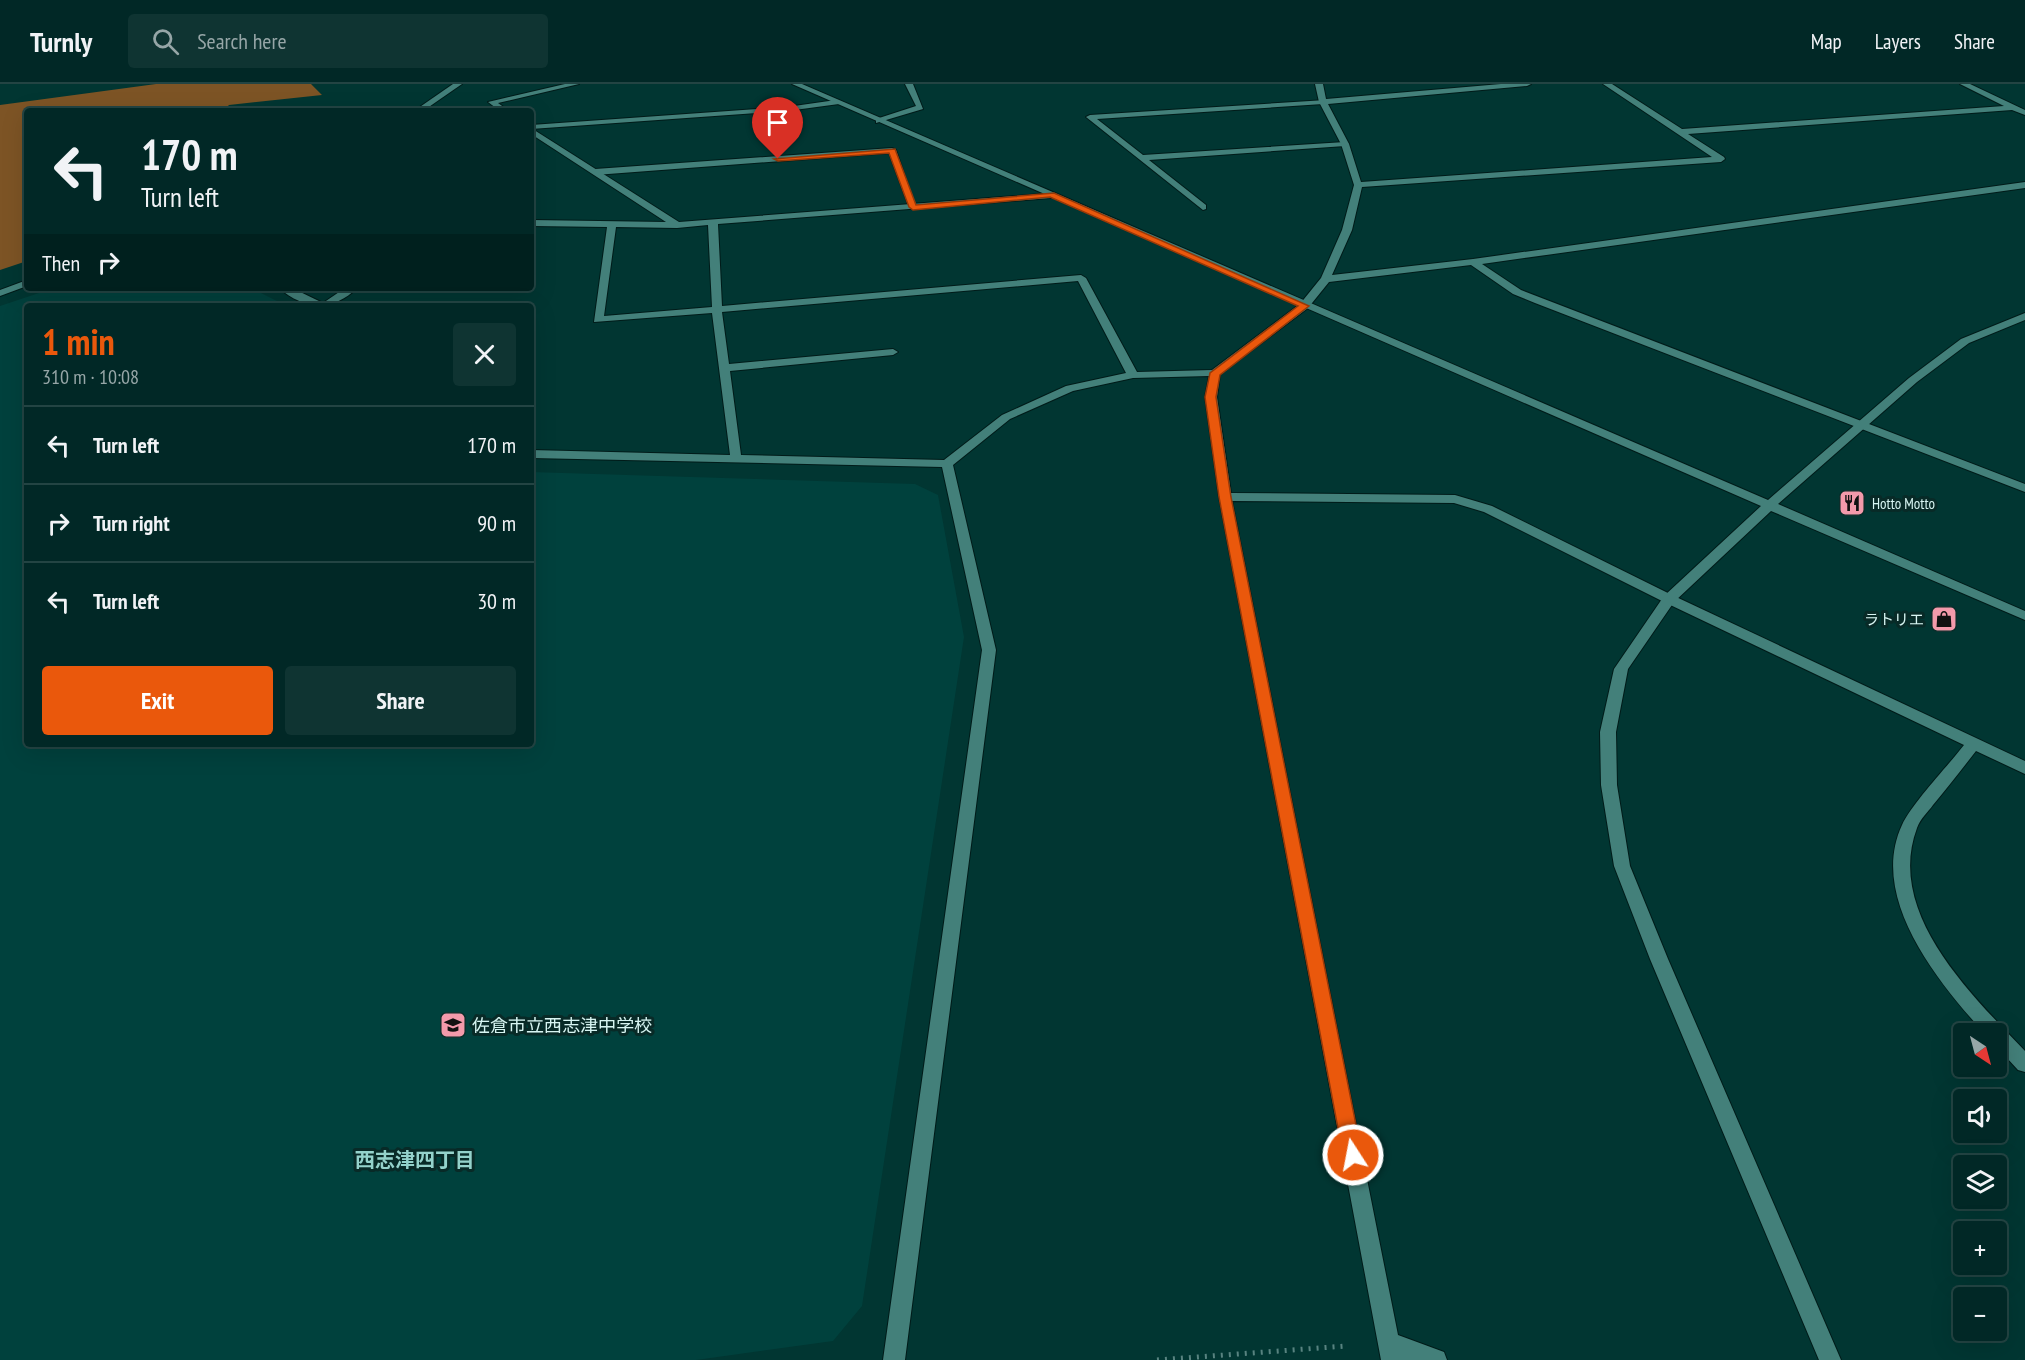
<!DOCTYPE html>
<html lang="en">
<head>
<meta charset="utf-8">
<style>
  body { margin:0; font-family:"PT Sans Narrow","Noto Sans JP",sans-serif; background:#0f3432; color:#f1f3f6; height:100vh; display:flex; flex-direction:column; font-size:22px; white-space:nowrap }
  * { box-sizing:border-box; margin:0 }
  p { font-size:20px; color:#96a6a7 }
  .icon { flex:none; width:33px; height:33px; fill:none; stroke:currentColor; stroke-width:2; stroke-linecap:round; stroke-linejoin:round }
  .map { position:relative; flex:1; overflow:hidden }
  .sheet { position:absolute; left:24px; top:219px; width:510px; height:444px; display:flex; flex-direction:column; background:#012826; border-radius:6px; box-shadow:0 6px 24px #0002,0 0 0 2px #234443 }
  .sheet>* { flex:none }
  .hud { position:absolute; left:24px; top:24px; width:510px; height:183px; border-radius:6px; box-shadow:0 6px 24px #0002,0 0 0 2px #234443; background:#012826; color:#f1f3f6; overflow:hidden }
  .needle { width:39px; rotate:144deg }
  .buttons { position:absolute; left:1953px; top:939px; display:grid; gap:12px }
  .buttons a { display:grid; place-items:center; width:54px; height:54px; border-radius:6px; background:#012826; box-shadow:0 6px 24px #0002,0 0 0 2px #234443; font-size:30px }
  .pin { position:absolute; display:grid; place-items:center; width:51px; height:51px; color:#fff; margin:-62px -26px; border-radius:50% 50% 50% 0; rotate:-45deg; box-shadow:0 0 6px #0007 }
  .pin .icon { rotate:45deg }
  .me { position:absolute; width:66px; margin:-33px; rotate:349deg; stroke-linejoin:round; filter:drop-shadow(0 0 4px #0008) }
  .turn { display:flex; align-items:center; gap:21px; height:126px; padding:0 18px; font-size:27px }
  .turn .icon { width:78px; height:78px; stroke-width:2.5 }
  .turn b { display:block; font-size:42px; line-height:51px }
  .then { display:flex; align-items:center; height:57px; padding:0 18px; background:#0003; gap:12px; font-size:22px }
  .round { display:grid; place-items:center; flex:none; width:63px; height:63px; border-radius:6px; background:#0f3432 }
  .summary { display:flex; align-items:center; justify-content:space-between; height:102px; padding:0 18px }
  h1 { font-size:36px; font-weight:700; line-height:45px; color:#ea580c }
  .primary-button { display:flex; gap:12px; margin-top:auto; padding:12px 18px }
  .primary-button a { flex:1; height:69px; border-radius:6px; background:#ea580c; color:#fff; font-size:24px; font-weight:700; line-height:69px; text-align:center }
  .primary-button a+a { background:#0f3432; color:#f1f3f6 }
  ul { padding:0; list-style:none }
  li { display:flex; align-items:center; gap:18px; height:78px; padding:0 18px; border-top:2px solid #234443 }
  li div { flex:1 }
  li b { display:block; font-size:22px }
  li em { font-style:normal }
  header { display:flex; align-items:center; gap:36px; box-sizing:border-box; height:84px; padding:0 30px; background:#012826; border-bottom:2px solid #234443 }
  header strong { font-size:28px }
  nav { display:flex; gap:33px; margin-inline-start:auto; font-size:21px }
  .search { width:420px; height:54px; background:#0f3432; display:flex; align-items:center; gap:15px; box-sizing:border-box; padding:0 21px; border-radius:6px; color:#96a6a7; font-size:22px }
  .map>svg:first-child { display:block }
  .built { fill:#00413d }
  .forest { fill:#7d5425 }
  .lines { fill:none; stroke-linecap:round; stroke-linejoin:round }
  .service-casing { stroke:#001b19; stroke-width:2 }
  .minor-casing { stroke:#001b19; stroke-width:2 }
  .tertiary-casing { stroke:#001b19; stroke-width:2 }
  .path { stroke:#588380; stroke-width:5; stroke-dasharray:2 6; stroke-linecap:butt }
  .service { fill:#43807a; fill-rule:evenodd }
  .minor { fill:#43807a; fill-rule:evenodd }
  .tertiary { fill:#43807a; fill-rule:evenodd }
  .route { fill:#ea580c; stroke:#983908; stroke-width:1.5 }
  .labels { text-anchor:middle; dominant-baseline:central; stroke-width:6; stroke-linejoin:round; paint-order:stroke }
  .poi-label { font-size:15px; fill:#d7f5f2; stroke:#082a27; text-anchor:start }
  .near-poi-label { font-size:18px; fill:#d7f5f2; stroke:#082a27; text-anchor:start }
  .near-neighbourhood-label { font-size:20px; font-weight:bold; fill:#94d2cb; stroke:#082a27 }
</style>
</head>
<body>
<header>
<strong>Turnly</strong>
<div class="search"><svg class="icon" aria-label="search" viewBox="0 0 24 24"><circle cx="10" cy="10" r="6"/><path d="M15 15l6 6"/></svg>Search here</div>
<nav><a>Map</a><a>Layers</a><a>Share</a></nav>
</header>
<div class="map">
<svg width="2025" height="1276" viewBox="0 0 2025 1276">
  <rect width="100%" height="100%" fill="#013632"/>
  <path class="built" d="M 54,204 L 251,204 L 287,222 L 27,222 L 27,660 L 531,660 L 531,388 L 915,400 L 938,411 L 964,553 L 862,1222 L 833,1257 L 696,1276 L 0,1276 L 0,222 Z"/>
  <path class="forest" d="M 156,0 L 311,0 L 322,11 L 229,21 L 223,27 L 27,27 L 27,177 L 0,186 L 0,21 Z"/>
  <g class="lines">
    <g class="service-casing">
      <g id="service">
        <path d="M 905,0 L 913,0 L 923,25 L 876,39 L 876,35 L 916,22 Z"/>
        <path d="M 836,16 L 839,20 L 787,27 L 531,45 L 531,41 L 787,23 Z"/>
        <path d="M 1326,16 L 1323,20 L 1097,35 L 1143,71 L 1345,58 L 1349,60 L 1345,62 L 1149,76 L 1206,121 L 1206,125 L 1203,126 L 1086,33 L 1090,31 Z"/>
        <path d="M 892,64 L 896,66 L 916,125 L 909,123 L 889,69 L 595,91 L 591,88 L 595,85 Z"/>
      </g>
    </g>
    <g class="minor-casing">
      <g id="minor">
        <path d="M 565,0 L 579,0 L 498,19 L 509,27 L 500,27 L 488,18 Z"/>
        <path d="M 1315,0 L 1323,0 L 1326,15 L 1501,0 L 1531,0 L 1527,2 L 1328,20 L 1349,60 L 1361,98 L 1712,73 L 1603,0 L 1612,0 L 1682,45 L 2004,22 L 1960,0 L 1970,0 L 2025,26 L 2025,31 L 2012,26 L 1688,50 L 1724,73 L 1725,75 L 1721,78 L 1362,103 L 1352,146 L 1332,191 L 1473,175 L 2025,98 L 2025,104 L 1482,180 L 1521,206 L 2025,400 L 2025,408 L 1535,219 L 1513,210 L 1471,181 L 1329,198 L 1308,224 L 1220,290 L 1217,313 L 1231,409 L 1455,411 L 1492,422 L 1674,512 L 2025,677 L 2025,690 L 1976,667 C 1962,685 1948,703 1933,721 C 1928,728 1920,735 1917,744 C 1885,829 1972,911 2025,967 L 2025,988 L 2018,986 L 1996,962 L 1996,950 L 1985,950 C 1939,899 1868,814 1902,741 C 1913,718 1947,683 1964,661 L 1664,518 L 1484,428 L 1454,419 L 1232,417 L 1398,1251 L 1444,1268 L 1447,1276 L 1381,1276 L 1219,413 L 1205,313 L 1209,292 L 1133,294 L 1073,307 L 1010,335 L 953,381 L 996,566 L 905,1276 L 883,1276 L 982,566 L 942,383 L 531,374 L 531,366 L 730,371 L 712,229 L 594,238 L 607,143 L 531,142 L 531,136 L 666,138 L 531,50 L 531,44 L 679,138 L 1054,109 L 1055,111 L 1051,114 L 718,140 L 722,222 L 1081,191 L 1086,194 L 1137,288 L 1212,286 L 1300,220 L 1321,194 L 1342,146 L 1354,101 L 1341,60 L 1319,18 ZM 708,141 L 712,223 L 604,232 L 616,143 L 677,144 ZM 1078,197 L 1126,289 L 1066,302 L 1002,331 L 944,376 L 741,371 L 730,287 L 893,271 L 898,268 L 893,265 L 729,280 L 722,228 Z"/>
        <path d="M 279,204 L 292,204 L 323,219 L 345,204 L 357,204 C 333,228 304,226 279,204 Z"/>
      </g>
    </g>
    <g class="tertiary-casing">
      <g id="tertiary">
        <path d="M 453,0 L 462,0 L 423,27 L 414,27 Z"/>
        <path d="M 792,0 L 802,0 L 1768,416 L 1909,294 L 1961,255 L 2025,229 L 2025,236 L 1969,259 L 1917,298 L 1778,420 L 2025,527 L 2025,536 L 1771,427 L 1674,518 L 1628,585 L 1616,648 L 1617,701 L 1630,782 L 1668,875 L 1841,1276 L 1819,1276 L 1650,875 L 1614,782 L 1601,701 L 1600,648 L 1614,585 L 1664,512 L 1761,422 Z"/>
        <path d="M 27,196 L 27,202 L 0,212 L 0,206 Z"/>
      </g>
    </g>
    <path class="path" d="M 1157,1276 L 1346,1262"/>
    <use href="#service" class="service"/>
    <use href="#minor" class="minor"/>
    <use href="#tertiary" class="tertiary"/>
  </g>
  <path class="route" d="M 895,65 L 916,121 L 1054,109 L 1309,222 L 1220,291 L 1216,313 L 1231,413 L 1362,1071 L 1359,1077 L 1353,1079 L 1346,1077 L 1343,1071 L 1219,413 L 1205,313 L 1210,289 L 1298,222 L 1050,113 L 913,126 L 909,123 L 889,69 L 778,77 L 774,75 Z"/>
  <defs>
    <g id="restaurant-square" transform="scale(1.35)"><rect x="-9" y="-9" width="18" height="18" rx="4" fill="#f39aab" stroke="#082a27"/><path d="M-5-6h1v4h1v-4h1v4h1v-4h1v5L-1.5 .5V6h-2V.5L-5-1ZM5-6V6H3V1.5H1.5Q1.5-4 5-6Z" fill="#111"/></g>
    <g id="shop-square" transform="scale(1.35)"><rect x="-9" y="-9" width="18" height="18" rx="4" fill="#f39aab" stroke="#082a27"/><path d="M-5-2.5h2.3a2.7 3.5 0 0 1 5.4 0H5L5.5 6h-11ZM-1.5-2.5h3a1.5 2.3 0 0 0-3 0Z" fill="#111"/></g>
    <g id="school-square" transform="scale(1.35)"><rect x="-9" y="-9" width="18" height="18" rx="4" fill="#f39aab" stroke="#082a27"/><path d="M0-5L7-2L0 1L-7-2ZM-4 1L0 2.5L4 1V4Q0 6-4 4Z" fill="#111"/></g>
  </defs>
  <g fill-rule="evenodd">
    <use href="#restaurant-square" x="1852" y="419"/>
    <use href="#shop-square" x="1944" y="535"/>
    <use href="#school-square" x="453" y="941"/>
  </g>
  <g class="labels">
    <g class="poi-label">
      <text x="1872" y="419">Hotto Motto</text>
      <text x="1924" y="535" text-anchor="end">ラトリエ</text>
    </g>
    <g class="near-poi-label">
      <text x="472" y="941">佐倉市立西志津中学校</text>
    </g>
    <g class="near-neighbourhood-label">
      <text x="415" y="1076">西志津四丁目</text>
    </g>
  </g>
</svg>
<div class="buttons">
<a><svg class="needle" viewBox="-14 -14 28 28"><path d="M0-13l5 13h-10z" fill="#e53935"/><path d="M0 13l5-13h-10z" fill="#96a6a7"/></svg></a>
<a><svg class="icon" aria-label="sound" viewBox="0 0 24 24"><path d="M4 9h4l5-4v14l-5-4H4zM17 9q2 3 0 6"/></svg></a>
<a><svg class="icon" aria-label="layers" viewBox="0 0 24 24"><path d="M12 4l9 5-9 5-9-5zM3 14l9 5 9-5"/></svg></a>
<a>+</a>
<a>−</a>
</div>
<div class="pin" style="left:778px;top:75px;background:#d93025"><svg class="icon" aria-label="arrive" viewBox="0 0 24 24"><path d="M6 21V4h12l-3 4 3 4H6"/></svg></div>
<svg class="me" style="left:1353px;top:1071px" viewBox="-20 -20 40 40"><circle r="17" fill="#ea580c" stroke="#fff" stroke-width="3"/><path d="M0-11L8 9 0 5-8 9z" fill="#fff"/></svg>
<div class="hud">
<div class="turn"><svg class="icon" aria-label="left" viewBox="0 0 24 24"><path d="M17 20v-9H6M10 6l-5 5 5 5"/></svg><div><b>170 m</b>Turn left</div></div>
<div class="then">Then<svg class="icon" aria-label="right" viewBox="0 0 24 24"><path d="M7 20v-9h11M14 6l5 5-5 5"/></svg></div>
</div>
<section class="sheet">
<div class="summary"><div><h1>1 min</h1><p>310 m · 10:08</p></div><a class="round"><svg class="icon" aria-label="close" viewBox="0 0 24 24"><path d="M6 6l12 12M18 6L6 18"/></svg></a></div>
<ul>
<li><svg class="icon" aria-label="left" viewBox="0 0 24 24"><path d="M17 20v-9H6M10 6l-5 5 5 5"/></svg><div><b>Turn left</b></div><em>170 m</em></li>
<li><svg class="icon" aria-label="right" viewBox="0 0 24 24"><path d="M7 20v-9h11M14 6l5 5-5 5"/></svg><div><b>Turn right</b></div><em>90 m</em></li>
<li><svg class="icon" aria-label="left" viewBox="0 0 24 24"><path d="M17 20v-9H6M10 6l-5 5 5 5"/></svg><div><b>Turn left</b></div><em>30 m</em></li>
</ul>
<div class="primary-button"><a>Exit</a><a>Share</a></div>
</section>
</div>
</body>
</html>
